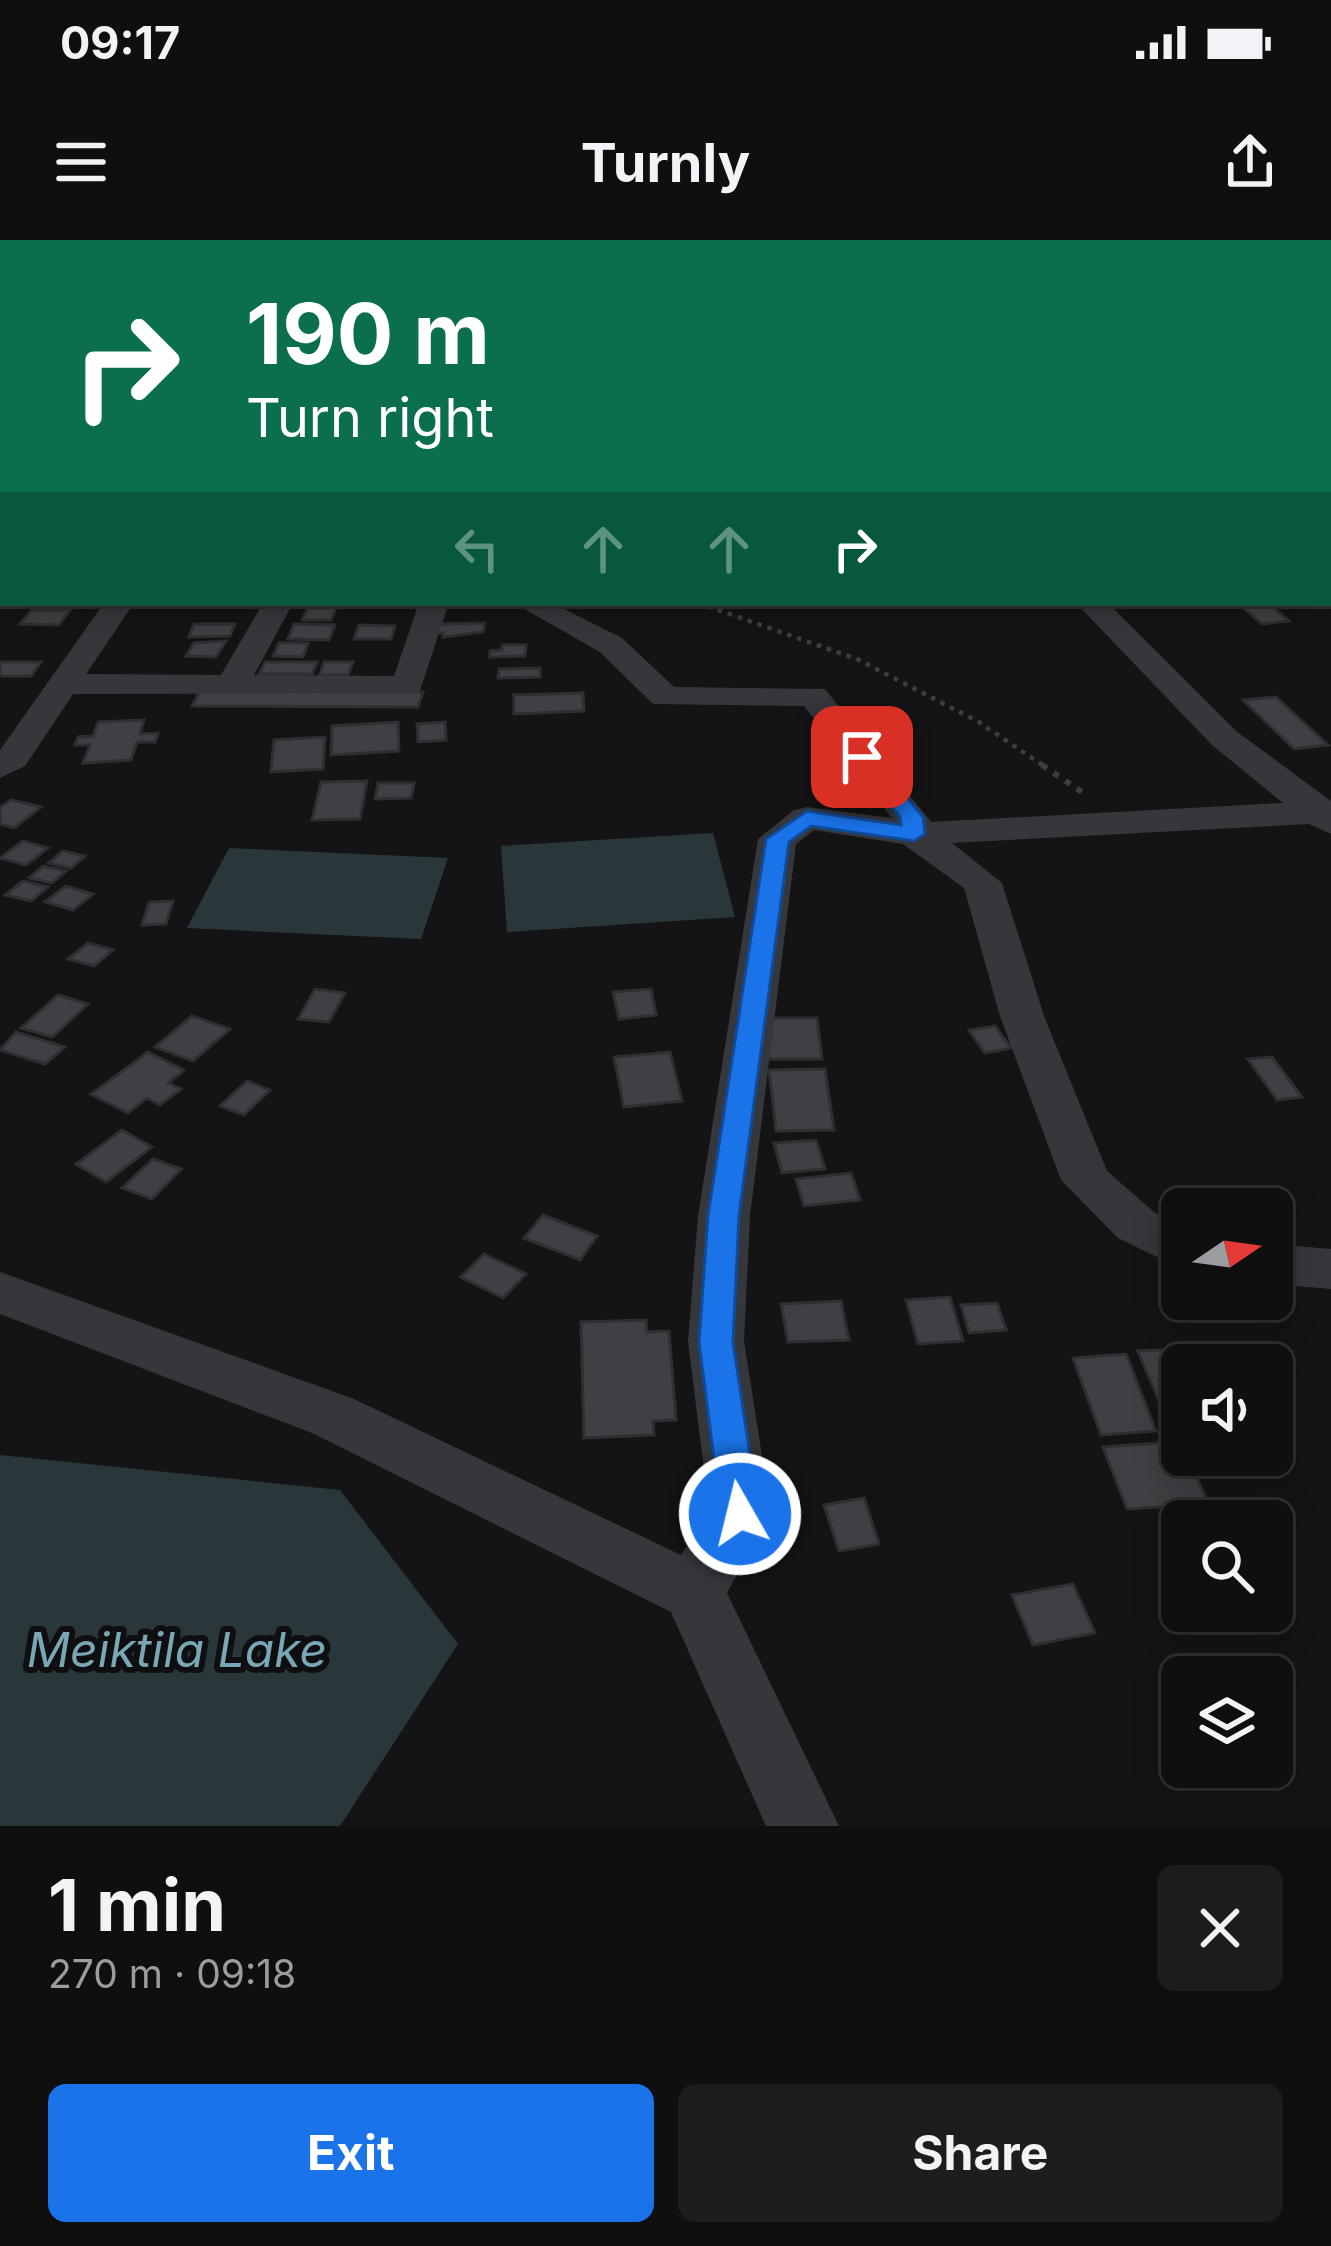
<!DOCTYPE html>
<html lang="en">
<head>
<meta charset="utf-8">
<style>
  body { margin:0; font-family:Inter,sans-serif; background:#1d1d1e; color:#f1f3f6; height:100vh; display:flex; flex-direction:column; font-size:45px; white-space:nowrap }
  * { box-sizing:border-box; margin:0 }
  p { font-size:39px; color:#9b9c9f }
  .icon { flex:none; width:66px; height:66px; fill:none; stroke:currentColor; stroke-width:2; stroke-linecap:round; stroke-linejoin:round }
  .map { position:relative; height:1586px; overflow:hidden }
  .side { display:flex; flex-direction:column; background:#0f0f10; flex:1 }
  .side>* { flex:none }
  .top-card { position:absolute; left:0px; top:0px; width:1332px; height:366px; box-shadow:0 6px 30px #0003,0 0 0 3px #2f2f30; background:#0b6e4f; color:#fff; overflow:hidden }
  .needle { width:78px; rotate:77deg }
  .controls { position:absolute; left:1161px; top:948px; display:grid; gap:24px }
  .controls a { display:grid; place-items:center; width:132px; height:132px; border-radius:18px; background:#0f0f10; box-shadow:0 6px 30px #0003,0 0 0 3px #2f2f30; font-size:60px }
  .pin { position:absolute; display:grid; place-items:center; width:102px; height:102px; color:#fff; margin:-51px; border-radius:24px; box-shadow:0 6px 18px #0006 }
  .me { position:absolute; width:132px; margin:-66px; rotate:352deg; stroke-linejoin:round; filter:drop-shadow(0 0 9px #0008) }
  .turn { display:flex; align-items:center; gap:42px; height:252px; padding:0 48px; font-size:54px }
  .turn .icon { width:156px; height:156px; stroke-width:2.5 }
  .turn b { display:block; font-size:84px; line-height:102px }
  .lanes { display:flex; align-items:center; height:114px; padding:0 48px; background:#0003; justify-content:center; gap:60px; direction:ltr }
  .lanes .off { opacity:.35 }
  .round { display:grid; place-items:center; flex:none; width:126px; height:126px; border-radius:18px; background:#1d1d1e }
  .headline { display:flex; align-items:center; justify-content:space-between; height:204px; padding:0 48px }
  h1 { font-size:72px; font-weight:700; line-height:90px }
  .cta { display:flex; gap:24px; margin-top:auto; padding:24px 48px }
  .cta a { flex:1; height:138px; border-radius:18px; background:#1a73e8; color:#fff; font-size:48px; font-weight:700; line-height:138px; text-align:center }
  .cta a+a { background:#1d1d1e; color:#f1f3f6 }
  .status { display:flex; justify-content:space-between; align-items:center; height:84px; padding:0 60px; background:#0f0f10; direction:ltr }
  .status svg { height:33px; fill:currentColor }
  header { display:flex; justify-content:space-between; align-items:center; height:156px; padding:0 48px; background:#0f0f10; font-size:54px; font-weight:700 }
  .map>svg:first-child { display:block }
  .water { fill:#29373b }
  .building { fill:#3e4043; stroke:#2e2f32; stroke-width:3 }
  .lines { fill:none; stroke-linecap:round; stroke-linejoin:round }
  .path-far2 { stroke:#3b3f42; stroke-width:3; stroke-dasharray:3 4.5; stroke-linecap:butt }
  .path-far1 { stroke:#3b3f42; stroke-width:4.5; stroke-dasharray:4.5 6; stroke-linecap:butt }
  .path { stroke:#3b3f42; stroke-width:6; stroke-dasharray:6 8; stroke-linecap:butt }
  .minor { fill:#35373b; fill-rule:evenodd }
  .route { fill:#1a73e8; stroke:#114b97; stroke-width:3 }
  .labels { text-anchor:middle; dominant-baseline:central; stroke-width:12; stroke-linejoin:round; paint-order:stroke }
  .near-water-label { font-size:48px; font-style:italic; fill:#79a7b5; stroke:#0f0f11 }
</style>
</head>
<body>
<div class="status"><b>09:17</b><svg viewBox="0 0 49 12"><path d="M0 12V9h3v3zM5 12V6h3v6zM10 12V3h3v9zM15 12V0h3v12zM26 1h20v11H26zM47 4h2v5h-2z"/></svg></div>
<header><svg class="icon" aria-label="menu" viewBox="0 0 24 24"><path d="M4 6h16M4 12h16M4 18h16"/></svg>Turnly<svg class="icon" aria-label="share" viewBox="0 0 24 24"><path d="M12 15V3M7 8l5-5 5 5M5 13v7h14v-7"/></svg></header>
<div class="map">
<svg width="1331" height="1586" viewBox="0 0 1331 1586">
  <rect width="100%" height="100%" fill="#141416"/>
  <g class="water">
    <path d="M 713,593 L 735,677 L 507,692 L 501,606 Z"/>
    <path d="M 229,608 L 448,618 L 421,699 L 187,688 Z"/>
    <path d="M 0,1215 L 340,1250 L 458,1404 L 340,1586 L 0,1586 Z"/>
  </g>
  <g class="building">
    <path d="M 1238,363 L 1267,363 L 1289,381 L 1262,384 Z"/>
    <path d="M 308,368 L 336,368 L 331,380 L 302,380 Z"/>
    <path d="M 32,370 L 70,370 L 59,385 L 20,384 Z"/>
    <path d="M 485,383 L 483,392 L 443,397 L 443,393 L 427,393 L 429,384 Z"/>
    <path d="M 194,384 L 235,384 L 230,396 L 189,397 Z"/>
    <path d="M 294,384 L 335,385 L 329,400 L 288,399 Z"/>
    <path d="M 359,385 L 395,386 L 391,399 L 354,399 Z"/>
    <path d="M 226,401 L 216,417 L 186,416 L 194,403 Z"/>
    <path d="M 279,403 L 308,403 L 303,417 L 273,416 Z"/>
    <path d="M 502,405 L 526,405 L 525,416 L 490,417 L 490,411 L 502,410 Z"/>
    <path d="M 0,422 L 41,422 L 31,436 L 0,436 Z"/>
    <path d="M 265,422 L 317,422 L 312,434 L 259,434 Z"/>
    <path d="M 324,422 L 353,422 L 348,435 L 320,435 Z"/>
    <path d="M 540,428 L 540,437 L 498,438 L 499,429 Z"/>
    <path d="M 200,451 L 423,452 L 418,467 L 192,466 Z"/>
    <path d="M 583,453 L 584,471 L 514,474 L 514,455 Z"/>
    <path d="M 1276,457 L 1328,505 L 1294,509 L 1243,460 Z"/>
    <path d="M 144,480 L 140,494 L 158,493 L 155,502 L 137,502 L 131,520 L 83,523 L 90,505 L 75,505 L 78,497 L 93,496 L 98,482 Z"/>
    <path d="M 398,482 L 399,511 L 331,515 L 332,486 Z"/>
    <path d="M 445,482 L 446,500 L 418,502 L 417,484 Z"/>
    <path d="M 325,497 L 323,529 L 271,532 L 274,500 Z"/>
    <path d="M 367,541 L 360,579 L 312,580 L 321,542 Z"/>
    <path d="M 378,543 L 414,543 L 411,558 L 375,559 Z"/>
    <path d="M 11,560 L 41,567 L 14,588 L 0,584 L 0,567 Z"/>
    <path d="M 23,601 L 48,608 L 26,625 L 0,618 Z"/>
    <path d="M 63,611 L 85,616 L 71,628 L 49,623 Z"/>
    <path d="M 43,626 L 66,631 L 52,643 L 29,638 Z"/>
    <path d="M 23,641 L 48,647 L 31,661 L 5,655 Z"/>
    <path d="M 66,646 L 93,654 L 73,670 L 45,662 Z"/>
    <path d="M 173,661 L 166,684 L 142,685 L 149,662 Z"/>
    <path d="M 88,703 L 113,710 L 94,726 L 68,719 Z"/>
    <path d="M 315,749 L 345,753 L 329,782 L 298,779 Z"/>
    <path d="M 651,749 L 656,775 L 619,779 L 613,752 Z"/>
    <path d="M 58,755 L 88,764 L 52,797 L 21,788 Z"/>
    <path d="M 192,776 L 230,789 L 193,821 L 155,807 Z"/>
    <path d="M 765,778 L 817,778 L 822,819 L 769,819 Z"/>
    <path d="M 995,786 L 1011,808 L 985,813 L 969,790 Z"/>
    <path d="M 16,792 L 65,807 L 45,824 L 0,810 Z"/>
    <path d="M 148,812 L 184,830 L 168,843 L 181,849 L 160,865 L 147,858 L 128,873 L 91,854 Z"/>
    <path d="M 670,812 L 682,861 L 624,867 L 614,817 Z"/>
    <path d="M 1272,817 L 1302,857 L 1277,860 L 1248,819 Z"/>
    <path d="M 825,829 L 834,890 L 776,891 L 769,830 Z"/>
    <path d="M 247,841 L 270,850 L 244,875 L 220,866 Z"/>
    <path d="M 122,890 L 152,907 L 106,942 L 76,924 Z"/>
    <path d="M 816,900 L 825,929 L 782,933 L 774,903 Z"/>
    <path d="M 153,919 L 181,929 L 152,959 L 122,948 Z"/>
    <path d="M 851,933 L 860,960 L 804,966 L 796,939 Z"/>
    <path d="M 543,975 L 597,996 L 580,1020 L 524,998 Z"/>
    <path d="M 484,1014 L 526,1034 L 503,1058 L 461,1037 Z"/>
    <path d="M 950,1057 L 963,1101 L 918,1104 L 906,1060 Z"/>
    <path d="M 841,1061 L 849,1100 L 788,1102 L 781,1064 Z"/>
    <path d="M 997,1063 L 1006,1090 L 969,1093 L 961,1065 Z"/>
    <path d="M 646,1080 L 647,1092 L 669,1091 L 676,1180 L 653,1181 L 654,1195 L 584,1198 L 581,1082 Z"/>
    <path d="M 1162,1110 L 1182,1158 L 1182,1174 L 1165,1176 L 1138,1111 Z"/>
    <path d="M 1126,1114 L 1156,1191 L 1101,1195 L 1073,1118 Z"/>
    <path d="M 1182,1201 L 1182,1215 L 1188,1215 L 1208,1264 L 1127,1269 L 1103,1207 Z"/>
    <path d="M 864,1258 L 879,1304 L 839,1311 L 824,1265 Z"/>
    <path d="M 1073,1344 L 1095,1393 L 1033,1405 L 1012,1355 Z"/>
  </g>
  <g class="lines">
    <g class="path-far2">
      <path d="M 146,3 L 153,0"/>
      <path d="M 500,3 L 507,0"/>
    </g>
    <g class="path-far1">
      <path d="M 698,363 L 857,419 L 977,481 L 1047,528"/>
      <path d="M 713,367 L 763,363"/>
    </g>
    <path class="path" d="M 1042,525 L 1088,556"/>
    <g class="minor">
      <path d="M 0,0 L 10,3 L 3,3 L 3,11 Z"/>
      <path d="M 96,0 L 119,0 L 94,3 Z"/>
      <path d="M 595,0 L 616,0 L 593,3 Z"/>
      <path d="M 751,0 L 770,0 L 749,3 Z"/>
      <path d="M 871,0 L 895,0 L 897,3 L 873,3 Z"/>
      <path d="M 3,37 L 3,49 L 0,50 L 0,38 Z"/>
      <rect x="0" y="88" width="3" height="12"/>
      <path d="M 1329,140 L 1331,141 L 1331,155 L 1329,154 Z"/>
      <path d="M 0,252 L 3,253 L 3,269 L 0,268 Z"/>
      <rect x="1329" y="292" width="2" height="16"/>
      <path d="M 3,330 L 3,348 L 0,349 L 0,331 Z"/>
      <path d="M 104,363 L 134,363 L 86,434 L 221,435 L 263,363 L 293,363 L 254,435 L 394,436 L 419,363 L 449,363 L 419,453 L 73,454 L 25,526 L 0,538 L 0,510 Z"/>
      <path d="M 514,363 L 552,363 L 622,398 L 674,447 L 825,449 L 931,582 L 1283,563 L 1212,505 L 1076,363 L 1108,363 L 1236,491 L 1331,561 L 1331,594 L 1309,584 L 952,603 L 1002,643 L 1044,776 L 1107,931 L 1154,972 L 1182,987 L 1182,1029 L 1118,998 L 1061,940 L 1000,776 L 964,648 L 903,604 L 814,590 L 796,604 L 750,976 L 744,1101 L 771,1273 L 727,1353 L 839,1586 L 766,1586 L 671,1372 L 312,1193 L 0,1074 L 0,1032 L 354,1159 L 681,1315 L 709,1270 L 688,1101 L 698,976 L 758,599 L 794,570 L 807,567 L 892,578 L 804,466 L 653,464 L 600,412 Z"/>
      <path d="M 1272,1004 L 1331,1009 L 1331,1049 L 1272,1044 Z"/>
    </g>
  </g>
  <path class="route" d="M 862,510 L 870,512 L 923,577 L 925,594 L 914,601 L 811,586 L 789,602 L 739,976 L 733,1102 L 759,1274 L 753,1285 L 740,1290 L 727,1285 L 721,1274 L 699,1102 L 708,976 L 766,599 L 807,571 L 901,585 L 900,577 L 852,517 Z"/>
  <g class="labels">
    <g class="near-water-label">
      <text x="177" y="1409">Meiktila Lake</text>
    </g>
  </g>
</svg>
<div class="controls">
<a><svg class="needle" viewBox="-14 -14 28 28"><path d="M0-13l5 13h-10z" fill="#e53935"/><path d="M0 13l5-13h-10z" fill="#9b9c9f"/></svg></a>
<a><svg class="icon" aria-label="sound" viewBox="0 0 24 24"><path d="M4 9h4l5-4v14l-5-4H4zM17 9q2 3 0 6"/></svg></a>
<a><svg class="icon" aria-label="search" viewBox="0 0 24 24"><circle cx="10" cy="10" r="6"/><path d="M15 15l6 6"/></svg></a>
<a><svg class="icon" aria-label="layers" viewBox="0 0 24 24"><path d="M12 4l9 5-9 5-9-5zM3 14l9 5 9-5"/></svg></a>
</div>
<div class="pin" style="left:862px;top:517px;background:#d93025"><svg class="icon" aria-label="arrive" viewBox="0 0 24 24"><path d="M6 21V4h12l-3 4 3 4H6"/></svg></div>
<svg class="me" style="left:740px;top:1274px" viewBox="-20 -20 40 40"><circle r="17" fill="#1a73e8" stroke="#fff" stroke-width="3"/><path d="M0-11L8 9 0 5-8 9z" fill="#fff"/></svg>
<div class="top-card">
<div class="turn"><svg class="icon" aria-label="right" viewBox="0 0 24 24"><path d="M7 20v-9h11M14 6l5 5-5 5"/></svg><div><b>190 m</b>Turn right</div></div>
<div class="lanes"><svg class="icon off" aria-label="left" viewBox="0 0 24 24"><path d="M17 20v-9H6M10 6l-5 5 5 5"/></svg><svg class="icon off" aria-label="ahead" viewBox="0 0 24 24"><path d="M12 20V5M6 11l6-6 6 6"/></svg><svg class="icon off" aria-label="ahead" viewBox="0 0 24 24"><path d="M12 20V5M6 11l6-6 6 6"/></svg><svg class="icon" aria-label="right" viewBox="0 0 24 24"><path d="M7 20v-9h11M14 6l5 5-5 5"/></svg></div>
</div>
</div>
<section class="side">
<div class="headline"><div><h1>1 min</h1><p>270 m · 09:18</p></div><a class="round"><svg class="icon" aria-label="close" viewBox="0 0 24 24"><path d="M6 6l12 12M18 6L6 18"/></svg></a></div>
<div class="cta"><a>Exit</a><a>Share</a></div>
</section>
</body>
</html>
